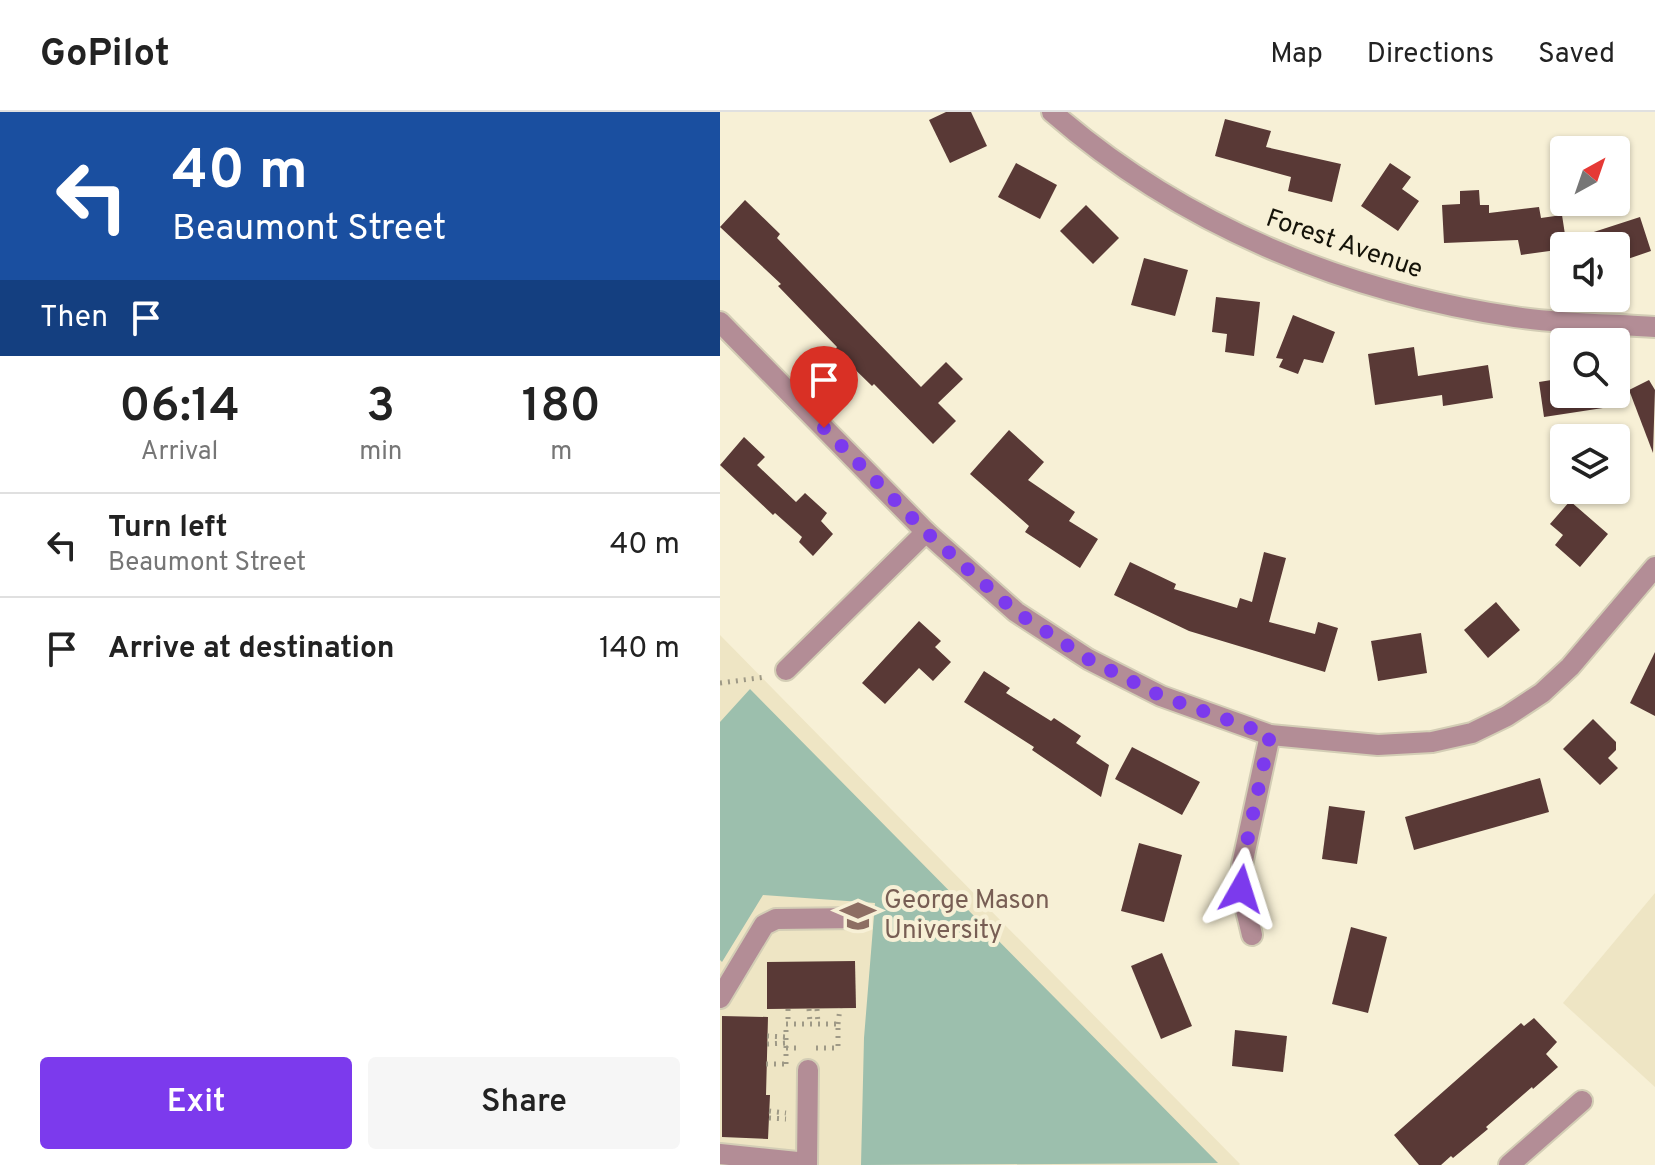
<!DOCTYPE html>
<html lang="en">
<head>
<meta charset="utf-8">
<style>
  body { margin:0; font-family:Overpass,sans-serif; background:#f6f6f6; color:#222; height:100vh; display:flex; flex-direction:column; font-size:30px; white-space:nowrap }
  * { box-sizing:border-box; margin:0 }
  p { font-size:26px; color:#767676 }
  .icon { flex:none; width:44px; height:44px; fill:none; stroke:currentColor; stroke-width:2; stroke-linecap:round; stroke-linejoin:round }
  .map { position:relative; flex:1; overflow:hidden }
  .details { display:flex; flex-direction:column; background:#fff; width:720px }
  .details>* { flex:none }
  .top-card { background:#1a4fa0; color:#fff; overflow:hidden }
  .needle { width:52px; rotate:40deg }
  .tools { position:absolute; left:830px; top:24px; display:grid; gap:16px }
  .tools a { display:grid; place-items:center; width:80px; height:80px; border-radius:8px; background:#fff; box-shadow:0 2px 6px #0004; font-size:40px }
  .pin { position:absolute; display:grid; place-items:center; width:68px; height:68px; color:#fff; margin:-82px -34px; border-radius:50% 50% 50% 0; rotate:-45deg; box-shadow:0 0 8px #0007 }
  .pin .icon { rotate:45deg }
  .me { position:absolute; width:88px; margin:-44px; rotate:6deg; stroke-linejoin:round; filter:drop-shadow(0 0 6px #0008) }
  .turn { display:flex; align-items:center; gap:28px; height:168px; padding:0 40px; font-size:36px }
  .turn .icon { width:104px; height:104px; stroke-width:2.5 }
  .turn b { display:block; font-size:56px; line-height:68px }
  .then { display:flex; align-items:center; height:76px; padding:0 40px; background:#0003; gap:16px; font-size:30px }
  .eta { display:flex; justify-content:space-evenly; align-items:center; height:136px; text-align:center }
  .eta b { font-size:48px; font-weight:600; line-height:56px }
  .primary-button { display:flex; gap:16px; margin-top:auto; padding:16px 40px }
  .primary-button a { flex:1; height:92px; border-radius:8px; background:#7c3aed; color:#fff; font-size:32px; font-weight:600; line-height:92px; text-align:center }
  .primary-button a+a { background:#f6f6f6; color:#222 }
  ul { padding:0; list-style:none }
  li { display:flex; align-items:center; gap:24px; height:104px; padding:0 40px; border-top:2px solid #e0e0e0 }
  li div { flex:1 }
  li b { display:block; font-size:30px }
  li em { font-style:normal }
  header { display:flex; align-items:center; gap:48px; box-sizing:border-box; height:112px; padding:0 40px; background:#fff; border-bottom:2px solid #e0e0e0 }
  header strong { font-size:38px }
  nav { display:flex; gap:44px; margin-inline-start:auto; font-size:28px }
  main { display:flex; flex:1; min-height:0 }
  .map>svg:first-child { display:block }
  .built { fill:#eee5c4 }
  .forest { fill:#9cbfad }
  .building { fill:#593936 }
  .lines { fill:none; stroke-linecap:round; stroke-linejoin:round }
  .minor-casing { stroke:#d3cdb5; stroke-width:24 }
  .path { stroke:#9e9986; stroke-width:5; stroke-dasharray:2 6; stroke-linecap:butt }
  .minor { stroke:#b38d96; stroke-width:20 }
  .route { stroke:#7c3aed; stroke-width:14; stroke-dasharray:0 25.2 }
  .labels { text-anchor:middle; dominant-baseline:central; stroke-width:8; stroke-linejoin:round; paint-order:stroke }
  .street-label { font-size:26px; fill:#151309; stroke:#f7f0d6 }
  .education-label { font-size:26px; fill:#785e54; stroke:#f7f0d6; text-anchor:start }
</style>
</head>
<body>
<header>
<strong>GoPilot</strong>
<nav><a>Map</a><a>Directions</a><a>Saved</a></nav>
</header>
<main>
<section class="details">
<div class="top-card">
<div class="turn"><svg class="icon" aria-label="left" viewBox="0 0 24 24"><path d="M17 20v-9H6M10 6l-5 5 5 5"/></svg><div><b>40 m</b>Beaumont Street</div></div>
<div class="then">Then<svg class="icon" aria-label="arrive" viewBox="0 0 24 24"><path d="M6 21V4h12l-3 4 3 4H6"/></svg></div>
</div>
<div class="eta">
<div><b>06:14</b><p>Arrival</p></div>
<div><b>3</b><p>min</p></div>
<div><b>180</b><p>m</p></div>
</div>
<ul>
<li><svg class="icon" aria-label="left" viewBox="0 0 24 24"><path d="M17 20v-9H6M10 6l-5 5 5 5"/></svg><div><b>Turn left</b><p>Beaumont Street</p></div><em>40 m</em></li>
<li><svg class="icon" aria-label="arrive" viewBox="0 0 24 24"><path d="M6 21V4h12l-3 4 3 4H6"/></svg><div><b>Arrive at destination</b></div><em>140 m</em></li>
</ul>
<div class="primary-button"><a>Exit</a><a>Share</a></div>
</section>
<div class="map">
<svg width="935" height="1053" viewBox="0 0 935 1053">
  <rect width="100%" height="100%" fill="#f7f0d6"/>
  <g class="built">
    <path d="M 0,523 L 520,1052 L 519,1053 L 0,1053 Z"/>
    <path d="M 935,781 L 935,975 L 843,891 Z"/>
  </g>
  <path class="forest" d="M 30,577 L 498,1051 L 141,1053 L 144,926 L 155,791 L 43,783 L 2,850 L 0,848 L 0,610 Z"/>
  <g class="building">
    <path d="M 226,0 L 251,0 L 267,34 L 230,51 L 209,8 Z"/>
    <path d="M 505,7 L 551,19 L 546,35 L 621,52 L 612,90 L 568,79 L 571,65 L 495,44 Z"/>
    <path d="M 296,51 L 337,73 L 320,107 L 278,85 Z"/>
    <path d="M 670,51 L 691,65 L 682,77 L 699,89 L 678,119 L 641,94 Z"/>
    <path d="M 759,78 L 760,93 L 769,93 L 769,101 L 819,95 L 821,106 L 842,103 L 846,129 L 920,105 L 931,139 L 896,151 L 896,134 L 844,134 L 844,137 L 801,143 L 798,128 L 724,131 L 722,93 L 740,92 L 740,79 Z"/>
    <path d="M 25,88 L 60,122 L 57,126 L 201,275 L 226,250 L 243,267 L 218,291 L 236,309 L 213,332 L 154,272 L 152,274 L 115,238 L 117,235 L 58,174 L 61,172 L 0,115 Z"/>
    <path d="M 366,93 L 399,126 L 373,152 L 340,119 Z"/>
    <path d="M 424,146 L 468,158 L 455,204 L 411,193 Z"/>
    <path d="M 496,185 L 540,190 L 534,244 L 505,240 L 507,222 L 492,220 Z"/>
    <path d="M 573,203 L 615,220 L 603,251 L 584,247 L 578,262 L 559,255 L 563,247 L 556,246 Z"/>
    <path d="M 694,235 L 698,264 L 768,253 L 773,286 L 723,294 L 722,283 L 655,293 L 648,242 Z"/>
    <path d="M 844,266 L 844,282 L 895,282 L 896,294 L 824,305 L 819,270 Z"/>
    <path d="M 929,268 L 935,278 L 933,341 L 909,278 Z"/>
    <path d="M 289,318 L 324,350 L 308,368 L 355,400 L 349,409 L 378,427 L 360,456 L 305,420 L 309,414 L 250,362 Z"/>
    <path d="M 24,325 L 45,345 L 37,353 L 76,390 L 85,381 L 107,401 L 101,409 L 113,422 L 93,444 L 79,430 L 82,425 L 55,401 L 53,403 L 0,353 Z"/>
    <path d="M 850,389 L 888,422 L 860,455 L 835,433 L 843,423 L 830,412 Z"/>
    <path d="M 544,440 L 566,446 L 549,510 L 595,522 L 598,510 L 618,516 L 605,560 L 469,519 L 394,483 L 410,450 L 456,472 L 454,477 L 517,496 L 520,486 L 532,490 Z"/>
    <path d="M 776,490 L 800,518 L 768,546 L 744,518 Z"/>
    <path d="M 199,509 L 221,529 L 215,535 L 231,550 L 213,569 L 199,556 L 165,592 L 142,571 Z"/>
    <path d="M 701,521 L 707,561 L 658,569 L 651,529 Z"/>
    <path d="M 935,540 L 935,604 L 910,591 Z"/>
    <path d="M 264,559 L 290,576 L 286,581 L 331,609 L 334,606 L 361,624 L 356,631 L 389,653 L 381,685 L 312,638 L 314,635 L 244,590 Z"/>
    <path d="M 873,607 L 896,630 L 896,638 L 888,646 L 898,656 L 880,673 L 843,637 Z"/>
    <path d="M 412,635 L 480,670 L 462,703 L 395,667 Z"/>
    <path d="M 820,666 L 829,700 L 694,738 L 685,705 Z"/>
    <path d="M 609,694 L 645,699 L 637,752 L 602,747 Z"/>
    <path d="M 419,731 L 462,743 L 444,810 L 401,799 Z"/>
    <path d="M 631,815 L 667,825 L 648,901 L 612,892 Z"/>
    <path d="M 442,841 L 472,914 L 441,927 L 411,854 Z"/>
    <path d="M 135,849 L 136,896 L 47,897 L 47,850 Z"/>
    <path d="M 2,904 L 48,905 L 46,983 L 50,983 L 48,1027 L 2,1025 Z"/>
    <path d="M 814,906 L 837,930 L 826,942 L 838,955 L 813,977 L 812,975 L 766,1015 L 768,1017 L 733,1046 L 731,1044 L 721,1053 L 699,1053 L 674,1023 L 801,911 L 804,914 Z"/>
    <path d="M 515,918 L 567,924 L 563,960 L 512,954 Z"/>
  </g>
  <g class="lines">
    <g class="minor-casing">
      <g id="minor">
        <path d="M 332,0 C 463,114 625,180 795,205 C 841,212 889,212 935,215"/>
        <path d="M 0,210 L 206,420 L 296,500 L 368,547 L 441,584 L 550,623 L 658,633 L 712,630 L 752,621 L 787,604 L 822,581 L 850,555 L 935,455"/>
        <path d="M 66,558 L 206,420"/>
        <path d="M 532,823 L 521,777 L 522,753 L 550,623"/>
        <path d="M 0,886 L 44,813 L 56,807 L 139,806"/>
        <path d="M 0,1042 L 87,1051"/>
        <path d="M 87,1053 L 88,958"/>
        <path d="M 789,1053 L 862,989"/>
      </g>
    </g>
    <g class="path">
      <path d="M 0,571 L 46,565"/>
      <path d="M 68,897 L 68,912"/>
      <path d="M 89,897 L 90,911"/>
      <path d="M 97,897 L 98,912"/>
      <path d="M 118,912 L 120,896"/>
      <path d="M 47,924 L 66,925"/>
      <path d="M 47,932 L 66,931"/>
      <path d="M 66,936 L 79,936"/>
      <path d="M 46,952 L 66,952"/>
      <path d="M 66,952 L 66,912 L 118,912 L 118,936 L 93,936"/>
      <path d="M 49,999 L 66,1001"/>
      <path d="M 49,1006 L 66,1007"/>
    </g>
    <use href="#minor" class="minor"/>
  </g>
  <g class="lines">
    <path class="route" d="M 104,316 L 206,420 L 296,500 L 368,547 L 441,584 L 550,623 L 522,753 L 521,777"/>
  </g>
  <defs>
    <g id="university-bare" transform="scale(2.76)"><path d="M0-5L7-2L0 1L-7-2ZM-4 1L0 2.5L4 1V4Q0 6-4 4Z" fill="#8d6e63" stroke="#f7f0d6" stroke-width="2.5" paint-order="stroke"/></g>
  </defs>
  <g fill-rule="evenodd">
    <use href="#university-bare" x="138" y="804"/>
  </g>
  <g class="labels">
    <g class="street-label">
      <text transform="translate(624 133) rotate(19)">Forest Avenue</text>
    </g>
    <g class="education-label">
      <text x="164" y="789">George Mason<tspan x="164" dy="30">University</tspan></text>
    </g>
  </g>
</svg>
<div class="tools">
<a><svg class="needle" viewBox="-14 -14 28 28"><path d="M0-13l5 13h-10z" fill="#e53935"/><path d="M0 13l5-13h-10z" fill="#767676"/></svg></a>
<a><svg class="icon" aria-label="sound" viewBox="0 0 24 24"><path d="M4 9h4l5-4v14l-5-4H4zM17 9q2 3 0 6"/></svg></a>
<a><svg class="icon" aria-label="search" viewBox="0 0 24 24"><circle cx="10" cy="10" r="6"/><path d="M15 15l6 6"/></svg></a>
<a><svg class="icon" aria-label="layers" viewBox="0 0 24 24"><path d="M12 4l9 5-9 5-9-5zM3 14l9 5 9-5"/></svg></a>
</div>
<div class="pin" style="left:104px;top:316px;background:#d93025"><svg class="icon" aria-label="arrive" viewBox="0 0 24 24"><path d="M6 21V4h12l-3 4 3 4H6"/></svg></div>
<svg class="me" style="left:521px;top:777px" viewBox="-20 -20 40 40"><path d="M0-17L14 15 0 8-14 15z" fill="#7c3aed" stroke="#fff" stroke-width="4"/></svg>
</div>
</main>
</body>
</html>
